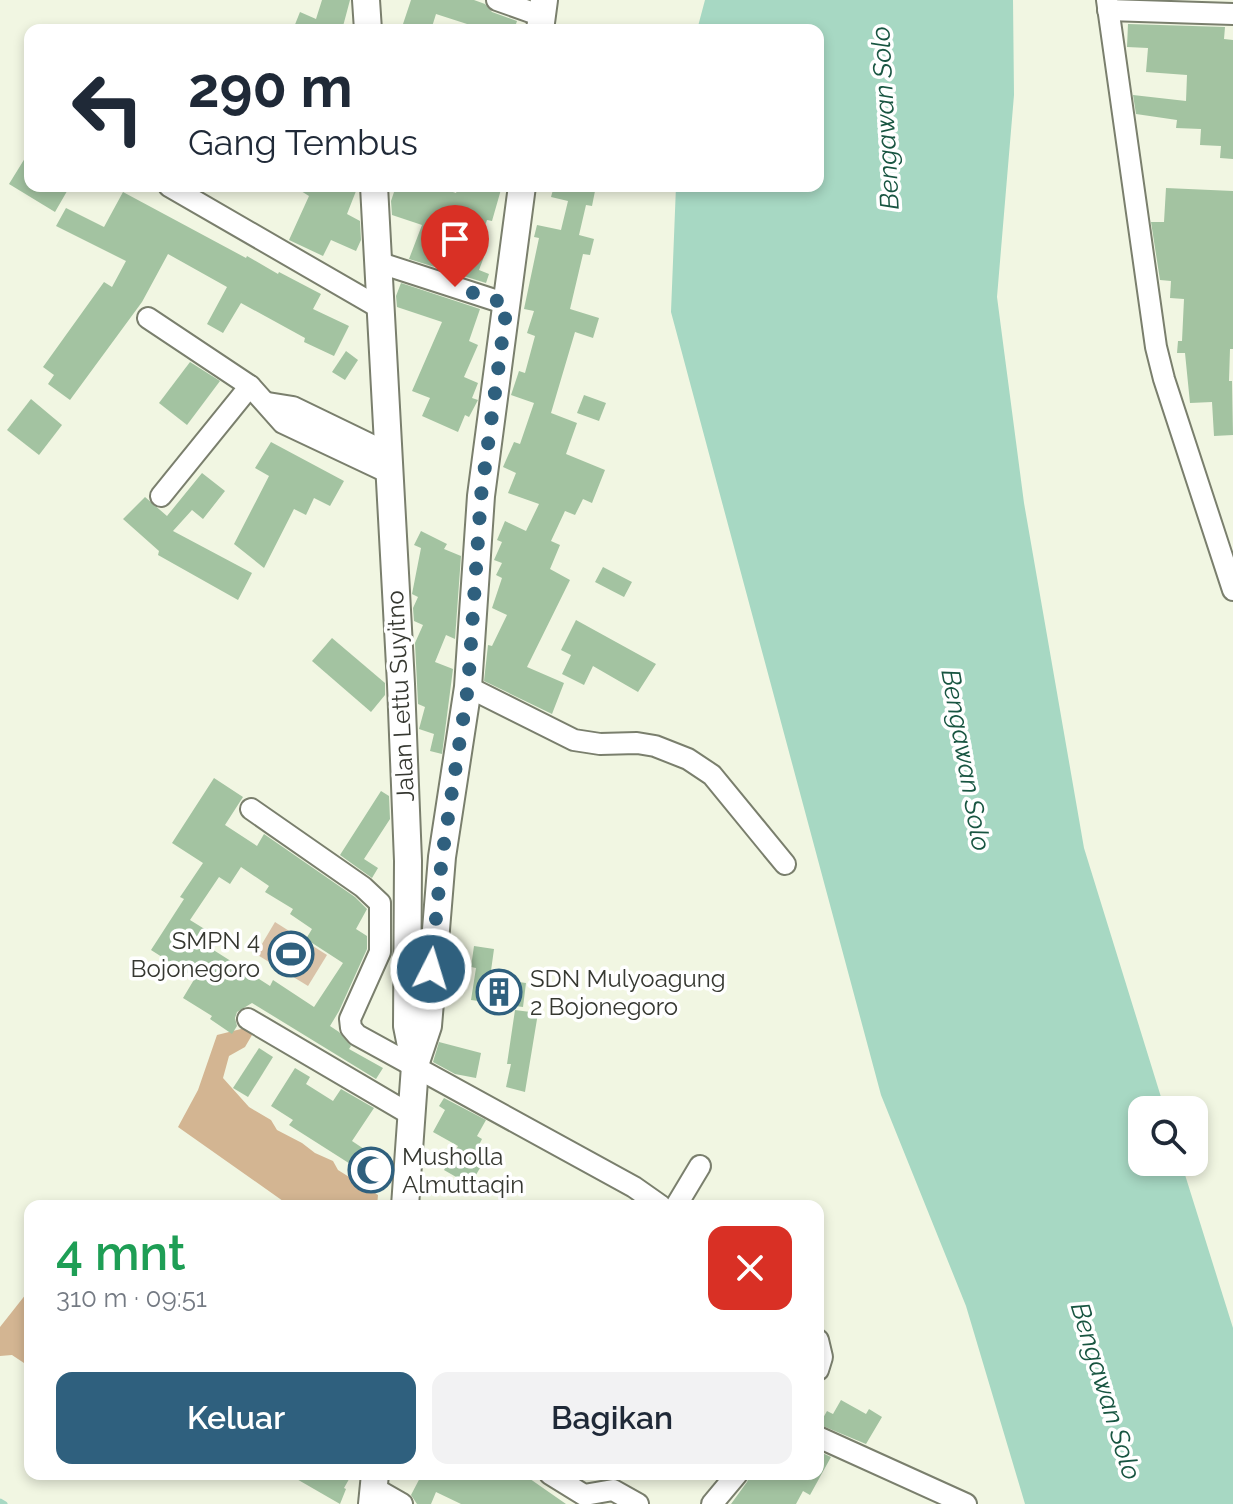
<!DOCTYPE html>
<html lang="id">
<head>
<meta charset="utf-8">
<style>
  body { margin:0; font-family:Raleway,sans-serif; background:#f2f2f3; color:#1f2937; height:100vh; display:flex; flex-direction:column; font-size:30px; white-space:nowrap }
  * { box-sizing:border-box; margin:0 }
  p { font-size:26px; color:#747a83 }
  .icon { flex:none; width:44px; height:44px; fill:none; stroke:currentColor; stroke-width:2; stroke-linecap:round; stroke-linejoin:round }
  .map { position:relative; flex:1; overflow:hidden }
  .panel { position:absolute; left:24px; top:1200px; width:800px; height:280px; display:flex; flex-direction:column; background:#fff; border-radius:16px; box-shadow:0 4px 12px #0003 }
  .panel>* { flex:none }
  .top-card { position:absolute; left:24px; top:24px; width:800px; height:168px; border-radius:16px; box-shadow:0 4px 12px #0003; background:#fff; color:#1f2937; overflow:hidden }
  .buttons { position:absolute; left:1128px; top:1096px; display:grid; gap:16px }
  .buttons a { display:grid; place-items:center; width:80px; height:80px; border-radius:16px; background:#fff; box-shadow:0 4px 12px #0003; font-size:40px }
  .pin { position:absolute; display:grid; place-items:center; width:68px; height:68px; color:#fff; margin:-82px -34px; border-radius:50% 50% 50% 0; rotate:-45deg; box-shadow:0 0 8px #0007 }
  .pin .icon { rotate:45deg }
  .me { position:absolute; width:88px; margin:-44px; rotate:5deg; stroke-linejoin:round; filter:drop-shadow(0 0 6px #0008) }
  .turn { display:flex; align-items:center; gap:28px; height:168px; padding:0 32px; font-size:36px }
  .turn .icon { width:104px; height:104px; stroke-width:2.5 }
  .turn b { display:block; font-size:56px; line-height:68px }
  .round { display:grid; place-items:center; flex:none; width:84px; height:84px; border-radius:16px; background:#f2f2f3 }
  .summary { display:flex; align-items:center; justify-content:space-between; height:136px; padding:0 32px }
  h1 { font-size:48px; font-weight:600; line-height:60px; color:#1e9e55 }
  .primary-button { display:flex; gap:16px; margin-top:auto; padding:16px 32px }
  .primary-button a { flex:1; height:92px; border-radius:16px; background:#2f607e; color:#fff; font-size:32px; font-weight:600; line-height:92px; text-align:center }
  .primary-button a+a { background:#f2f2f3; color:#1f2937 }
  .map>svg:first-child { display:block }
  .green { fill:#d9c2a8 }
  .forest { fill:#d3b592 }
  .water { fill:#a7d8c3 }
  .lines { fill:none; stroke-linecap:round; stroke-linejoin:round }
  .stream { stroke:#a7d8c3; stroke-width:5 }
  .building { fill:#a3c3a1; fill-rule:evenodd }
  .minor-casing { stroke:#7a7f6d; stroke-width:24 }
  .major-casing { stroke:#7a7f6d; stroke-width:30 }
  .minor { stroke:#fff; stroke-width:20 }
  .major { stroke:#fff; stroke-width:26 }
  .route { stroke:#2f607e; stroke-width:14; stroke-dasharray:0 25.2 }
  .labels { text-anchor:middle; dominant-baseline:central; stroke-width:7; stroke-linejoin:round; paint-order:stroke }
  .street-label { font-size:24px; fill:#363831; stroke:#fff }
  .poi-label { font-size:24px; fill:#363831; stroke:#fff; text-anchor:start }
  .water-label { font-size:26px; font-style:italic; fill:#185541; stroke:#fff }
</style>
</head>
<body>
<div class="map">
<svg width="1233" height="1504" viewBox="0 0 1233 1504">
  <rect width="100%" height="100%" fill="#f1f6e2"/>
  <path class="green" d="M 275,922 L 327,955 L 308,986 L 256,954 Z"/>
  <g class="forest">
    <path d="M 245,1028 L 252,1035 L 245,1047 L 229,1056 L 223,1078 L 249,1107 L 271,1120 L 277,1130 L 302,1143 L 315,1153 L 333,1161 L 338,1170 L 378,1195 L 377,1206 L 290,1206 L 178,1127 L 198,1090 L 217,1035 Z"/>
    <path d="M 30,1289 L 30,1367 L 12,1355 L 0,1356 L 0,1327 Z"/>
  </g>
  <path class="water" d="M 705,0 L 1013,0 L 1014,95 L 997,297 L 1024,503 L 1084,848 L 1165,1110 L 1142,1110 L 1142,1162 L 1181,1162 L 1233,1328 L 1233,1504 L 1025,1504 L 966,1306 L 881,1095 L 671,312 L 676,186 L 818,186 L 818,30 L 697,30 Z"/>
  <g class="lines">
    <path class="stream" d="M 0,1501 L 5,1504"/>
  </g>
  <g class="building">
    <path d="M 322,0 L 350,0 L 342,30 L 300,30 L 294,27 L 300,12 L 316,19 Z"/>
    <path d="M 411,0 L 474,0 L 485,4 L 492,12 L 517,21 L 514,30 L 465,30 L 467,24 L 436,14 L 431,30 L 401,30 Z"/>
    <path d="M 1128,24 L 1225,27 L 1224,39 L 1233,40 L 1233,159 L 1220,158 L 1221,146 L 1200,145 L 1201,129 L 1176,128 L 1177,120 L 1136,114 L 1133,95 L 1186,101 L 1187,75 L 1146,72 L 1148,48 L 1127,47 Z"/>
    <path d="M 30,150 L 30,186 L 70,186 L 55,212 L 9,184 Z"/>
    <path d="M 293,186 L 358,186 L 347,214 L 360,221 L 361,240 L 356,251 L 331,240 L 323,256 L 289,240 L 309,196 Z"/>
    <path d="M 396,186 L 435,186 L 456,193 L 459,186 L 502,186 L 492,221 L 487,220 L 476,251 L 485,254 L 479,270 L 489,274 L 486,283 L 409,259 L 422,225 L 392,215 L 391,201 Z"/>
    <path d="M 554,186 L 596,186 L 592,206 L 586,205 L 579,235 L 594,239 L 590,255 L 583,254 L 570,309 L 599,318 L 593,338 L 575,332 L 551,413 L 577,423 L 566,454 L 605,470 L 592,503 L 583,499 L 575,515 L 565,511 L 551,541 L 560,545 L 550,569 L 570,580 L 527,667 L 564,683 L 552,714 L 484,681 L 488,645 L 492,646 L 507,615 L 492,608 L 502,578 L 496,575 L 502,563 L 494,560 L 502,542 L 497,540 L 505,521 L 526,531 L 539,504 L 508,493 L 516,473 L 503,467 L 514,442 L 520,444 L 534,403 L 511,395 L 519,371 L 525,373 L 535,336 L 527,333 L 534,311 L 524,309 L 539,238 L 534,237 L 537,225 L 561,230 L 568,201 L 551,197 Z"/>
    <path d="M 1166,188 L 1233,191 L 1233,349 L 1230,349 L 1229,381 L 1232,381 L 1233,435 L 1214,436 L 1212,402 L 1190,403 L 1185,353 L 1177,353 L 1178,341 L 1182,341 L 1184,299 L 1170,298 L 1171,281 L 1160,280 L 1151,222 L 1164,222 Z"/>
    <path d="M 123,192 L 246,258 L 247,256 L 278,274 L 279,272 L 321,294 L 313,309 L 349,326 L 334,356 L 304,342 L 305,338 L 241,303 L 223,333 L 207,324 L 227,287 L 168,254 L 142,302 L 70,400 L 48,384 L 54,375 L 43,367 L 104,282 L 112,287 L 126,261 L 56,226 L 66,208 L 104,227 Z"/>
    <path d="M 401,283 L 480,309 L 469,341 L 478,345 L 464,377 L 478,383 L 472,398 L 478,400 L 469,417 L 465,415 L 458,432 L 422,416 L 430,398 L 412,391 L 442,322 L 397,307 L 396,296 Z"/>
    <path d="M 346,351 L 358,360 L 345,380 L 332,372 Z"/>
    <path d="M 190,362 L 220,381 L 187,425 L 159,403 Z"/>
    <path d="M 584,395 L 606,403 L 599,421 L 577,413 Z"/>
    <path d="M 31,399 L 62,425 L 39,455 L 7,430 Z"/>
    <path d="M 271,442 L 344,481 L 330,506 L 314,498 L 306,515 L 294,509 L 264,568 L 234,544 L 269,476 L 255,468 Z"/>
    <path d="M 202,473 L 225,491 L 203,519 L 192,510 L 173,531 L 252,573 L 238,600 L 158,555 L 159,551 L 123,519 L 145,497 L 167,516 Z"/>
    <path d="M 421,531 L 447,544 L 444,549 L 461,556 L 455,639 L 446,635 L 435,662 L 453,669 L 442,754 L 430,751 L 434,734 L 419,729 L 425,707 L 418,704 L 415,643 L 423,625 L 414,621 L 413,608 L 418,597 L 412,594 L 421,548 L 414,545 Z"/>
    <path d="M 603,567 L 632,582 L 624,597 L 595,582 Z"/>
    <path d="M 576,620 L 656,664 L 638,692 L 593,666 L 584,685 L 562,674 L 571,655 L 561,650 Z"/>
    <path d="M 332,638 L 385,683 L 385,695 L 371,712 L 312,661 Z"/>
    <path d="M 214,778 L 243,797 L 225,825 L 257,846 L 264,834 L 355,897 L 367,909 L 356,929 L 367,936 L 367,949 L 339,1011 L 330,1026 L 339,1032 L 351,1046 L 349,1049 L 383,1068 L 376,1079 L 252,1003 L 237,1012 L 235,1018 L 237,1026 L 232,1034 L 210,1019 L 212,1016 L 183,998 L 195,978 L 151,950 L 184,899 L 180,897 L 203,863 L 172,843 ZM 241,867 L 269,886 L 265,892 L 293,909 L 290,914 L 312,929 L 306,939 L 343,963 L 314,1007 L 273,980 L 270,986 L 204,944 L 211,933 L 190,920 L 219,877 L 230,884 Z"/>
    <path d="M 381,791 L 389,796 L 390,819 L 364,859 L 378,868 L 372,878 L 340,855 Z"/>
    <path d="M 474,946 L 494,949 L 490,978 L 526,983 L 523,1007 L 471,1000 L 476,968 L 471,967 Z"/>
    <path d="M 515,1010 L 538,1013 L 525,1092 L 506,1087 L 511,1064 L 507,1064 Z"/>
    <path d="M 439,1042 L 481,1053 L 476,1078 L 455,1074 L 433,1062 Z"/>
    <path d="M 259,1048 L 273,1057 L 248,1097 L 233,1088 Z"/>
    <path d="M 295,1068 L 310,1077 L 306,1084 L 333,1101 L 341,1089 L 374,1108 L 352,1141 L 391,1167 L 376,1189 L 351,1173 L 355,1167 L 289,1125 L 293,1120 L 271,1106 Z"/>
    <path d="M 444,1098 L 486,1120 L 477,1136 L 482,1139 L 470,1163 L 480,1168 L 470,1185 L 444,1170 L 458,1146 L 433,1132 L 445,1110 L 439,1106 Z"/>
    <path d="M 841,1400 L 866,1414 L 869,1409 L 882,1417 L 866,1444 L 818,1424 L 818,1415 L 823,1418 L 827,1411 L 833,1414 Z"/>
    <path d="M 818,1451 L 831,1457 L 810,1495 L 803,1491 L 796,1504 L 731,1504 L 747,1482 L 750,1474 L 818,1474 Z"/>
    <path d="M 288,1474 L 352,1474 L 344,1488 L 346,1489 L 340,1504 Z"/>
    <path d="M 422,1474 L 523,1474 L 566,1504 L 461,1504 L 436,1492 L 431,1504 L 417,1504 L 411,1495 Z"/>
  </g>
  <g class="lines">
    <g class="minor-casing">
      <g id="minor">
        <path d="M 497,0 L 542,16"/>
        <path d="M 1107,0 L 1156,347 L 1164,379 L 1233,590"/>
        <path d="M 1108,10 L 1233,14"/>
        <path d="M 169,186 L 380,308"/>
        <path d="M 377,262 L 507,304"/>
        <path d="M 148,318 L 250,386 L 283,423 L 389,473"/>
        <path d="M 268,403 L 293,407 L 388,453"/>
        <path d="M 161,496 L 250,386"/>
        <path d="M 468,687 L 574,740 L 600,744 L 637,743 L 655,746 L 688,759 L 712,775 L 785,864"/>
        <path d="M 251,809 L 363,887 L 380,903 L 380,952 L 350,1019 L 351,1028 L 357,1035 L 634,1187 L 661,1206"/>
        <path d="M 248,1019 L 413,1116"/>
        <path d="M 676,1206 L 700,1166"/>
        <path d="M 818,1340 L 822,1357 L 818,1370"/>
        <path d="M 818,1437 L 966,1504"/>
        <path d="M 550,1474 L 584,1495 L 613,1490 L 638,1504"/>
        <path d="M 374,1488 L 402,1504"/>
        <path d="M 712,1504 L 737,1474"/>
      </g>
    </g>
    <g class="major-casing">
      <g id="major">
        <path d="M 366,0 L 368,30"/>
        <path d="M 540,30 L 544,0"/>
        <path d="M 374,186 L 401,684 L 408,861 L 407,1026 L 415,1066 L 405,1206"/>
        <path d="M 416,1062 L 428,1026 L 442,857 L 468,687 L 481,496 L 522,186"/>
        <path d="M 372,1504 L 375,1474"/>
      </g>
    </g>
    <use href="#minor" class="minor"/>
    <use href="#major" class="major"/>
  </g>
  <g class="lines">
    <path class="route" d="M 431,969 L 442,857 L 468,687 L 481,496 L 507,304 L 455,287"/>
  </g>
  <defs>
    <g id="stadium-ring" transform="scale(2.3)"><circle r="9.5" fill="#fff" stroke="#2f607e" stroke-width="1.5"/><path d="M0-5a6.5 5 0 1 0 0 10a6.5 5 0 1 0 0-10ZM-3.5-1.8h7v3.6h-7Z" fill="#2f607e"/></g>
    <g id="building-ring" transform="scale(2.3)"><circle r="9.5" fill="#fff" stroke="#2f607e" stroke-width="1.5"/><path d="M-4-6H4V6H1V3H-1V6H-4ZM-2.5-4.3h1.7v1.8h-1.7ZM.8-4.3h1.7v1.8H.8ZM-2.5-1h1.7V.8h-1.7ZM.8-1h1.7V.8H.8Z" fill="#2f607e"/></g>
    <g id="mosque-ring" transform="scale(2.3)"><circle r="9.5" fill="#fff" stroke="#2f607e" stroke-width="1.5"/><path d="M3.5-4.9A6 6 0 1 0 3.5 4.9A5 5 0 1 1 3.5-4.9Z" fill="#2f607e"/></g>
  </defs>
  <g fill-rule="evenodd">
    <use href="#stadium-ring" x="291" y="954"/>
    <use href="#building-ring" x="499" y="992"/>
    <use href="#mosque-ring" x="371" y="1170"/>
  </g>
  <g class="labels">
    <g class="street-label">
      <text transform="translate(400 696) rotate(-93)">Jalan Lettu Suyitno</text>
    </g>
    <g class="poi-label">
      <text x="260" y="940" text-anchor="end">SMPN 4<tspan x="260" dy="28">Bojonegoro</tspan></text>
      <text x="530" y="978">SDN Mulyoagung<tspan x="530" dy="28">2 Bojonegoro</tspan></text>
      <text x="402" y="1156">Musholla<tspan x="402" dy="28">Almuttaqin</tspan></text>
    </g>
    <g class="water-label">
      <text transform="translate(885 118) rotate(-93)">Bengawan Solo</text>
      <text transform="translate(966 760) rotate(80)">Bengawan Solo</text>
      <text transform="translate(1106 1391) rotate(73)">Bengawan Solo</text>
    </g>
  </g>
</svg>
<div class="buttons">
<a><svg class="icon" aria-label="search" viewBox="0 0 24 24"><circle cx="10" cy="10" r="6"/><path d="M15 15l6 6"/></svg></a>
</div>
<div class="pin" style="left:455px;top:287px;background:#d93025"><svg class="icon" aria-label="arrive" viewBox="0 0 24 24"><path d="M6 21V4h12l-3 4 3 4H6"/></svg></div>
<svg class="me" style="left:431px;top:969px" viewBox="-20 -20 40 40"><circle r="17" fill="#2f607e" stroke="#fff" stroke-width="3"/><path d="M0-11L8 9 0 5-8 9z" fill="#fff"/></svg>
<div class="top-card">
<div class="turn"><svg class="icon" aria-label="left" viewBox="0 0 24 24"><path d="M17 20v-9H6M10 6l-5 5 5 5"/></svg><div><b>290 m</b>Gang Tembus</div></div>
</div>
<section class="panel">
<div class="summary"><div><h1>4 mnt</h1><p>310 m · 09:51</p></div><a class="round" style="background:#d93025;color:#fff"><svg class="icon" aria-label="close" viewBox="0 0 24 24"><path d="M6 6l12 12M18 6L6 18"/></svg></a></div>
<div class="primary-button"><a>Keluar</a><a>Bagikan</a></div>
</section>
</div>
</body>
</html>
